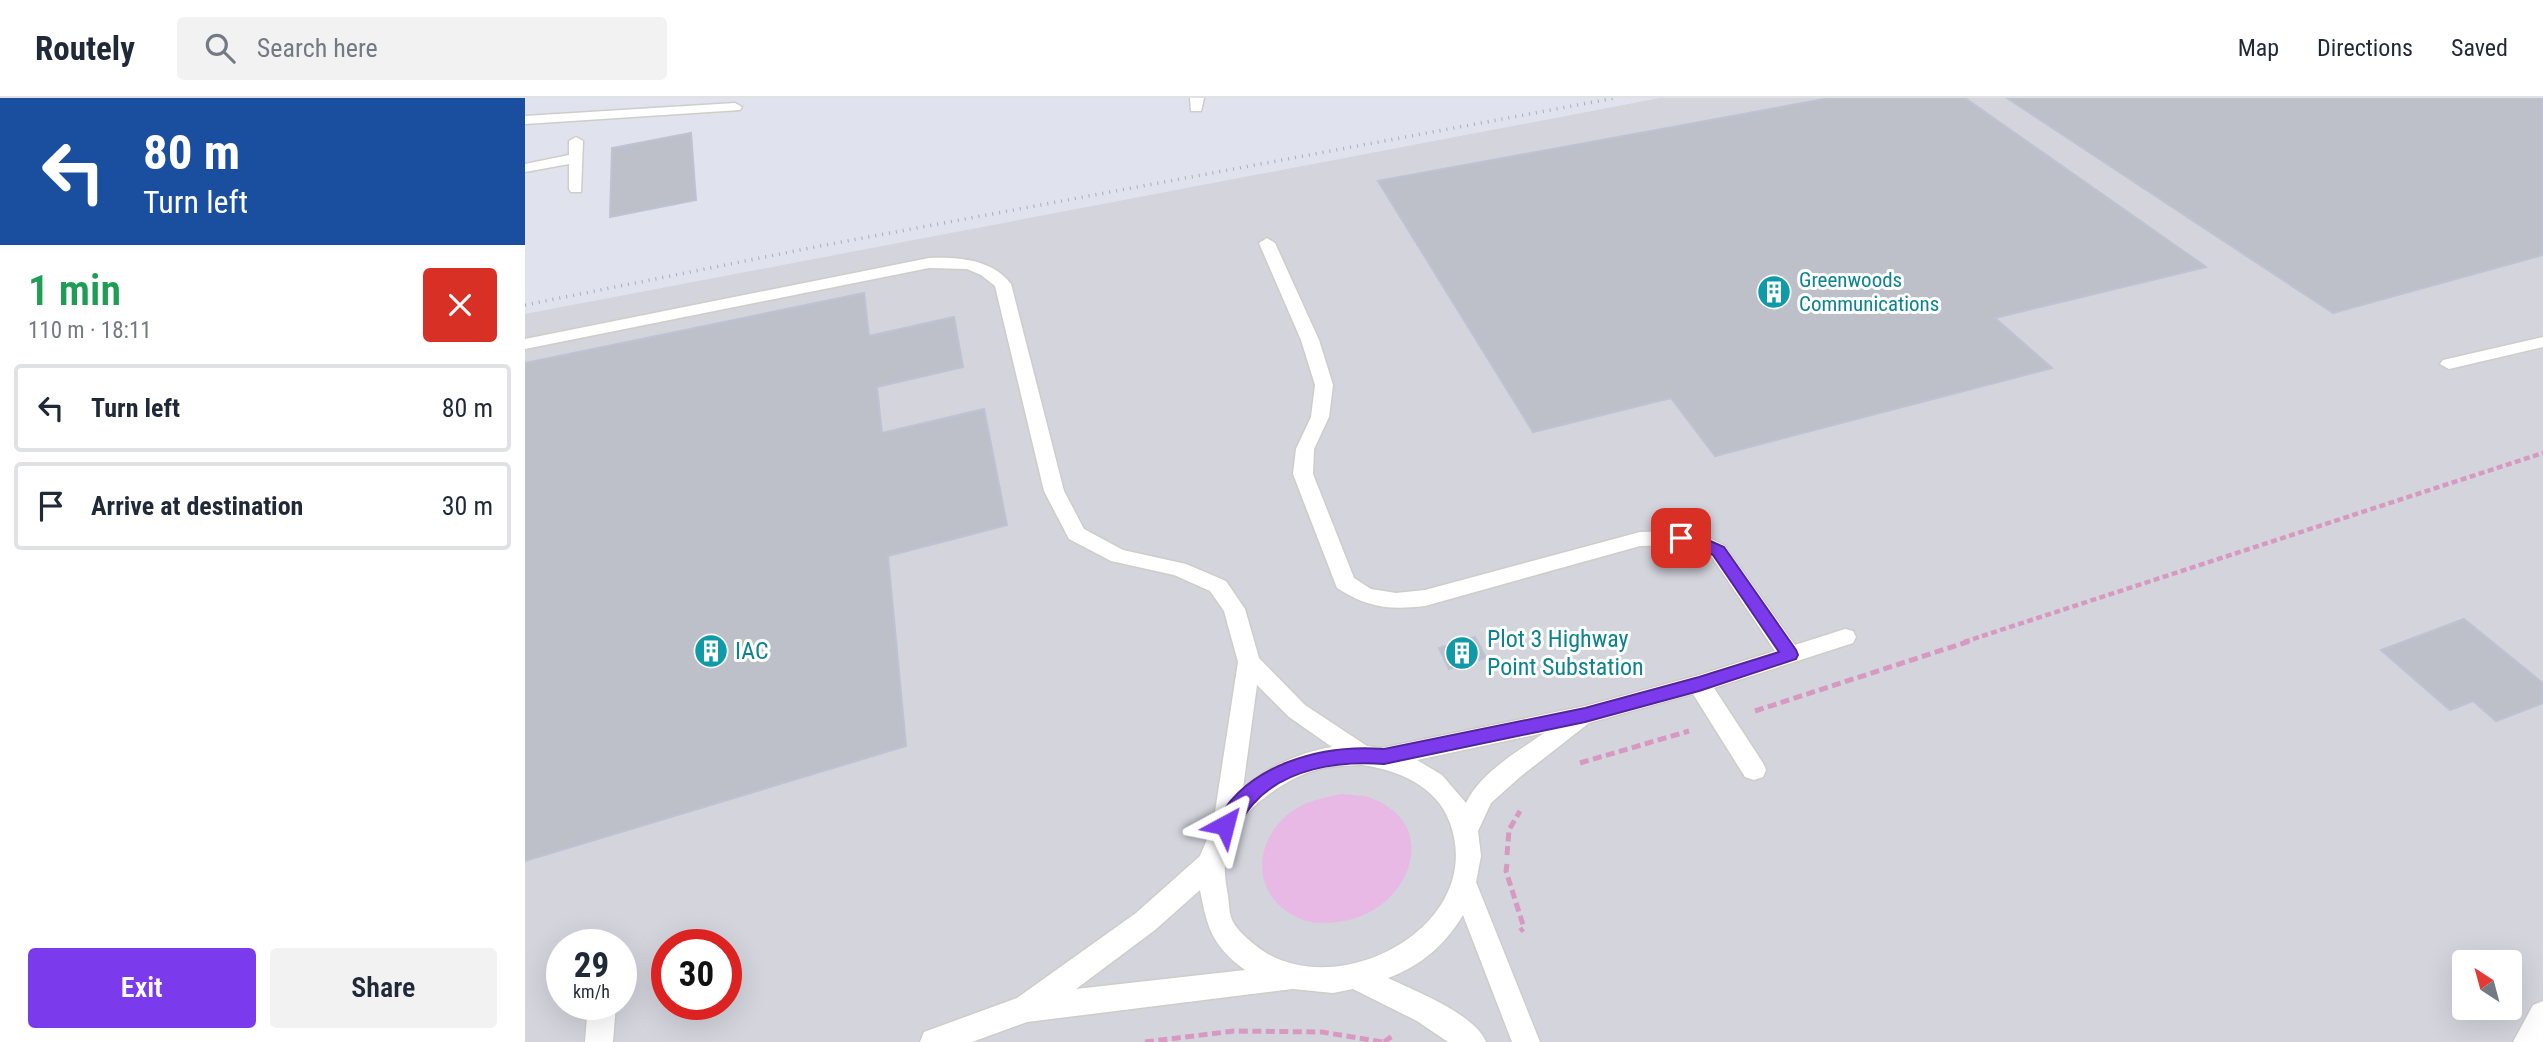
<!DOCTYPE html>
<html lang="en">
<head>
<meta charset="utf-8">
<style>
  body { margin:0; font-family:"Roboto Condensed",sans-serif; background:#f2f2f3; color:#1f2937; height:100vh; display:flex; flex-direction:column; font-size:26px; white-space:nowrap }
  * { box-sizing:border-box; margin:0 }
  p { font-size:23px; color:#747a83 }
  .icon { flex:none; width:38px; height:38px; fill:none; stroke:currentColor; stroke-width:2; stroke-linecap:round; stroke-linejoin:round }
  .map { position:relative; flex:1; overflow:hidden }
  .details { display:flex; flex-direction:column; background:#fff; width:525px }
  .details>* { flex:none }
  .guide { background:#1a4fa0; color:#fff; overflow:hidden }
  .needle { width:46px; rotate:324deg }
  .controls { position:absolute; left:1927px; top:852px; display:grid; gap:14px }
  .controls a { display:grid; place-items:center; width:70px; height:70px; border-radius:7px; background:#fff; box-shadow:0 7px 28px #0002; font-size:35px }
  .speed { position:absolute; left:21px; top:831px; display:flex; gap:14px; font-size:35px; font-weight:700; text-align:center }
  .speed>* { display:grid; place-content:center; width:91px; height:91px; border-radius:50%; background:#fff; box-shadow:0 7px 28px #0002; line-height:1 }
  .speed small { font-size:18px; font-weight:400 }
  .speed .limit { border:10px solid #d22; background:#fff; color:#111 }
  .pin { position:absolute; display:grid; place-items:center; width:60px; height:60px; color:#fff; margin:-30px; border-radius:14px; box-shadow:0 4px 10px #0006 }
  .me { position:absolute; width:77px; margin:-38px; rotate:38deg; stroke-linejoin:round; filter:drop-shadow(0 0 5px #0008) }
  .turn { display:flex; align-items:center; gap:24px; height:147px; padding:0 28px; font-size:32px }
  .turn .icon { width:91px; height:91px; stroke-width:2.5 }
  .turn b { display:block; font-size:49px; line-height:60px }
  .round { display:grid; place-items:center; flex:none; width:74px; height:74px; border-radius:7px; background:#f2f2f3 }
  .headline { display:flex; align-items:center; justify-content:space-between; height:119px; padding:0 28px }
  h1 { font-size:42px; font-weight:600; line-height:52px; color:#1e9e55 }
  .cta { display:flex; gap:14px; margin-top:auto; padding:14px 28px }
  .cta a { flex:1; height:80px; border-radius:7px; background:#7c3aed; color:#fff; font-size:28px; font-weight:600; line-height:80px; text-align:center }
  .cta a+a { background:#f2f2f3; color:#1f2937 }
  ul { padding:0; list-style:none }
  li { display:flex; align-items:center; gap:21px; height:88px; margin:0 14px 10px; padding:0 14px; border:4px solid #e0e1e3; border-radius:7px }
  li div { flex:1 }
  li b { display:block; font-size:26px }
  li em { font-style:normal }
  header { display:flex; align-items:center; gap:42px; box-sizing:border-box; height:98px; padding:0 35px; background:#fff; border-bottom:2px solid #e0e1e3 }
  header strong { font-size:33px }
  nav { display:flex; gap:38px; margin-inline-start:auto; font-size:24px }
  .search { width:490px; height:63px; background:#f2f2f3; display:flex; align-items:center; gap:18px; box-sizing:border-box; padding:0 24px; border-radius:7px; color:#747a83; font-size:26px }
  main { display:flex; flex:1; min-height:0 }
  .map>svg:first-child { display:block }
  .industrial { fill:#d3d4dc; fill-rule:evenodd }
  .green { fill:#e8b9e5 }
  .building { fill:#bdc0c8; stroke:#bec3d3; stroke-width:2 }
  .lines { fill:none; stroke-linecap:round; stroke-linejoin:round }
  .minor-casing { stroke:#cfcdc7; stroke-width:3 }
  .path-far1 { stroke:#d799c2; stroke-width:4.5; stroke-dasharray:6 3.5; stroke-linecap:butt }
  .path { stroke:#d799c2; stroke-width:5; stroke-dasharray:9 4.5; stroke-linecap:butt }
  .minor { fill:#fff; fill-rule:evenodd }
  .rail { stroke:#aeadac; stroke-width:3.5; stroke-dasharray:1 6; stroke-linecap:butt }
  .route { fill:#7c3aed; stroke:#51269a; stroke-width:2 }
  .labels { text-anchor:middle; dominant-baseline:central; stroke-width:6; stroke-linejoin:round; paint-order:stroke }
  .far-culture-label { font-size:21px; fill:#0d838f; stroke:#fff; text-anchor:start }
  .culture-label { font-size:24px; fill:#0d838f; stroke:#fff; text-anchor:start }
</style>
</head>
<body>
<header>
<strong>Routely</strong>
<div class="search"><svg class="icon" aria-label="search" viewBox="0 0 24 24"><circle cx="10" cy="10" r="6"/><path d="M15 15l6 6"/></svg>Search here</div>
<nav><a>Map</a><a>Directions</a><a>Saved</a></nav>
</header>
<main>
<section class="details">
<div class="guide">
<div class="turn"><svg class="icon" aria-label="left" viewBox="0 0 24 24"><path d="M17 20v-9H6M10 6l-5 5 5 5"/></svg><div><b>80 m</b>Turn left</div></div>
</div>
<div class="headline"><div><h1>1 min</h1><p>110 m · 18:11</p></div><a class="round" style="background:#d93025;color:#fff"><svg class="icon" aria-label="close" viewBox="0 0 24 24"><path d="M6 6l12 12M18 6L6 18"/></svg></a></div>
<ul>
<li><svg class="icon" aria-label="left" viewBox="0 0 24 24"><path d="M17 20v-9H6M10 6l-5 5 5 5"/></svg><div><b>Turn left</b></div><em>80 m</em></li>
<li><svg class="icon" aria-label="arrive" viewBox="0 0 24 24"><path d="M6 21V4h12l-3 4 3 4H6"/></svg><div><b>Arrive at destination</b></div><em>30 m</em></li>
</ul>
<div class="cta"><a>Exit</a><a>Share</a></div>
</section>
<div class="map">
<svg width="2018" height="944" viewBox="0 0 2018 944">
  <rect width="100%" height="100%" fill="#e0e2ee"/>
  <path class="industrial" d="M 1135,0 L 2018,0 L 2018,944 L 0,944 L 0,216 ZM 37,847 L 96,847 L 96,906 L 37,906 ZM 142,847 L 201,847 L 201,906 L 142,906 ZM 1939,864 L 1984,864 L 1984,910 L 1939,910 Z"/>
  <path class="green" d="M 816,696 C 825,697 835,697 843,699 C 921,725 884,817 812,824 C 795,826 780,825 766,816 C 725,791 730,741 766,714 C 781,703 798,700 816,696 Z"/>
  <g class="building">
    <path d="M 1305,0 L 1440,0 L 1681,169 L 1470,220 L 1527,270 L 1190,358 L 1146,300 L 1008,334 L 853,83 Z"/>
    <path d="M 1482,0 L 2018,0 L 2018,157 L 1808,215 Z"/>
    <path d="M 166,35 L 171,102 L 85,119 L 87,50 Z"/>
    <path d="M 339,195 L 344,238 L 429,219 L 438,269 L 352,289 L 357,335 L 459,311 L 482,427 L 363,458 L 381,648 L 0,763 L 0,265 Z"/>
    <path d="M 1939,521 L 2018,585 L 2018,605 L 1971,623 L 1948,603 L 1925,612 L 1856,552 Z"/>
    <path d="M 950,539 L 961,560 L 924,571 L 914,550 Z"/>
  </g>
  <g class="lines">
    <g class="minor-casing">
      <g id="minor">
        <path d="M 665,0 L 679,0 L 676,13 L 666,13 Z"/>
        <path d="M 210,5 L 217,9 L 215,12 L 0,26 L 0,18 Z"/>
        <path d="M 51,39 L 58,43 L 56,94 L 46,94 L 44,91 L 44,66 L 0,74 L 0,66 L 44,57 L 44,43 Z"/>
        <path d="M 742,140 L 750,145 L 794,242 L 808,287 L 804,319 L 789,351 L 788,376 L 829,480 L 846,491 L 871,495 L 900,492 L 1115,434 L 1156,433 L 1183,439 L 1200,448 L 1270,547 L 1320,531 L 1328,533 L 1331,539 L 1328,545 L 1189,590 L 1238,665 L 1241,672 L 1238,679 L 1229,682 L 1220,679 L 1168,596 L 1064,625 L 995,679 L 966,705 L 953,733 L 956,758 L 951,784 L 1015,944 L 987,944 L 938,817 C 920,847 896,868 863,880 C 890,893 950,916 961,944 L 923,944 L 892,923 L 828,891 L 808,895 L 768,891 L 502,924 L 447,944 L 395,944 L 399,934 L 492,900 L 611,815 L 675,758 L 688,727 L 713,564 L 699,513 L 685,493 L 649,477 L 586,463 L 544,441 L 519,393 L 470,188 L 456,177 L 442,171 L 404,170 L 0,251 L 0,241 L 404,160 C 433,159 467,161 486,186 L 539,393 L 559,431 L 598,452 L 661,466 L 701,483 L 720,511 L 734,560 L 780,607 L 842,648 L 856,650 L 1060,608 L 1174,577 L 1250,553 L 1186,458 L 1171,450 L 1156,447 L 1115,448 L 900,508 C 864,512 843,510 812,490 L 768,376 L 771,351 L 786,319 L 790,287 L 776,242 L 734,145 ZM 732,587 L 764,619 L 807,649 C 774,654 744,669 718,690 ZM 1019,635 C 991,655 956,674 941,705 L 917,677 L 892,662 ZM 837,667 C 873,672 912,688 925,725 C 963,830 807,910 730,847 C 722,840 709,830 706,819 C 704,813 704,805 703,798 C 700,781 698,768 702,751 C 711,714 759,680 795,671 C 808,667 823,668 837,667 ZM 675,792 C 682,829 687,848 720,872 L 551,891 L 630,832 Z"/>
        <path d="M 2018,239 L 2018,249 L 1924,271 L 1915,266 L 1918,262 Z"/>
        <path d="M 2018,903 L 2018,944 L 1988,944 L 2008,907 Z"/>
        <path d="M 63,906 L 91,906 L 88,944 L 60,944 Z"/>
      </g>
    </g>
    <path class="path-far1" d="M 1439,544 L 2018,355"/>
    <g class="path">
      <path d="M 1230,613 L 1445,543"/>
      <path d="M 1055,665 L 1164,633"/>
      <path d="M 982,757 L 984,732 L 995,713"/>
      <path d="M 982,766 L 981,773 L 999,830 L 995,833"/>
      <path d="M 620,944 L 709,933 L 797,934 L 857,944"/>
      <path d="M 859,944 L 870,936"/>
    </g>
    <use href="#minor" class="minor"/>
    <path class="rail" d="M 0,207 L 295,148 L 1090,0"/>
  </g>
  <path class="route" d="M 1156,435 L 1181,441 L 1199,449 L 1271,552 L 1273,557 L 1271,561 L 1174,593 L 1060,624 L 859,666 C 813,663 760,670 728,706 C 718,717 710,739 693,733 L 690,727 C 720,666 797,646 859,651 L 1060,610 L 1174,579 L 1254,554 L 1188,457 L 1172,449 L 1150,444 L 1148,440 L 1150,436 Z"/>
  <defs>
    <g id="building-disc" transform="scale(1.75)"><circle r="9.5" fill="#0f9aa8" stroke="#fff"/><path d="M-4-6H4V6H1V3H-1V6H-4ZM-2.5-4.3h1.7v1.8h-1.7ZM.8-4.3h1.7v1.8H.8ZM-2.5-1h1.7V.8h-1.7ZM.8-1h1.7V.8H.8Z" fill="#fff"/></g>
  </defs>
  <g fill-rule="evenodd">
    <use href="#building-disc" x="1249" y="194"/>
    <use href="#building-disc" x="186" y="553"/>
    <use href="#building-disc" x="937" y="555"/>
  </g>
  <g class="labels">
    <g class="far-culture-label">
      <text x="1274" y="182">Greenwoods<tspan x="1274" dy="24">Communications</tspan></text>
    </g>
    <g class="culture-label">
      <text x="962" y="541">Plot 3 Highway<tspan x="962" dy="28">Point Substation</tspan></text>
      <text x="210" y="553">IAC</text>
    </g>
  </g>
</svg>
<div class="controls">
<a><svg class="needle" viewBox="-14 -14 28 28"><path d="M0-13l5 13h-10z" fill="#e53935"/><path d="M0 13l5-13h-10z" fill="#747a83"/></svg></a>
</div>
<div class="speed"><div>29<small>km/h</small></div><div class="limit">30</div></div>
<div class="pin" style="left:1156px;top:440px;background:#d93025"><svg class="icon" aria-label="arrive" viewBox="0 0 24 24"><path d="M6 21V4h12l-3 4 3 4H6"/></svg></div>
<svg class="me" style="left:700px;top:727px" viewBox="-20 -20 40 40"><path d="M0-17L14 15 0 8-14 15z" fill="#7c3aed" stroke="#fff" stroke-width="4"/></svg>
</div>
</main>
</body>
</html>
